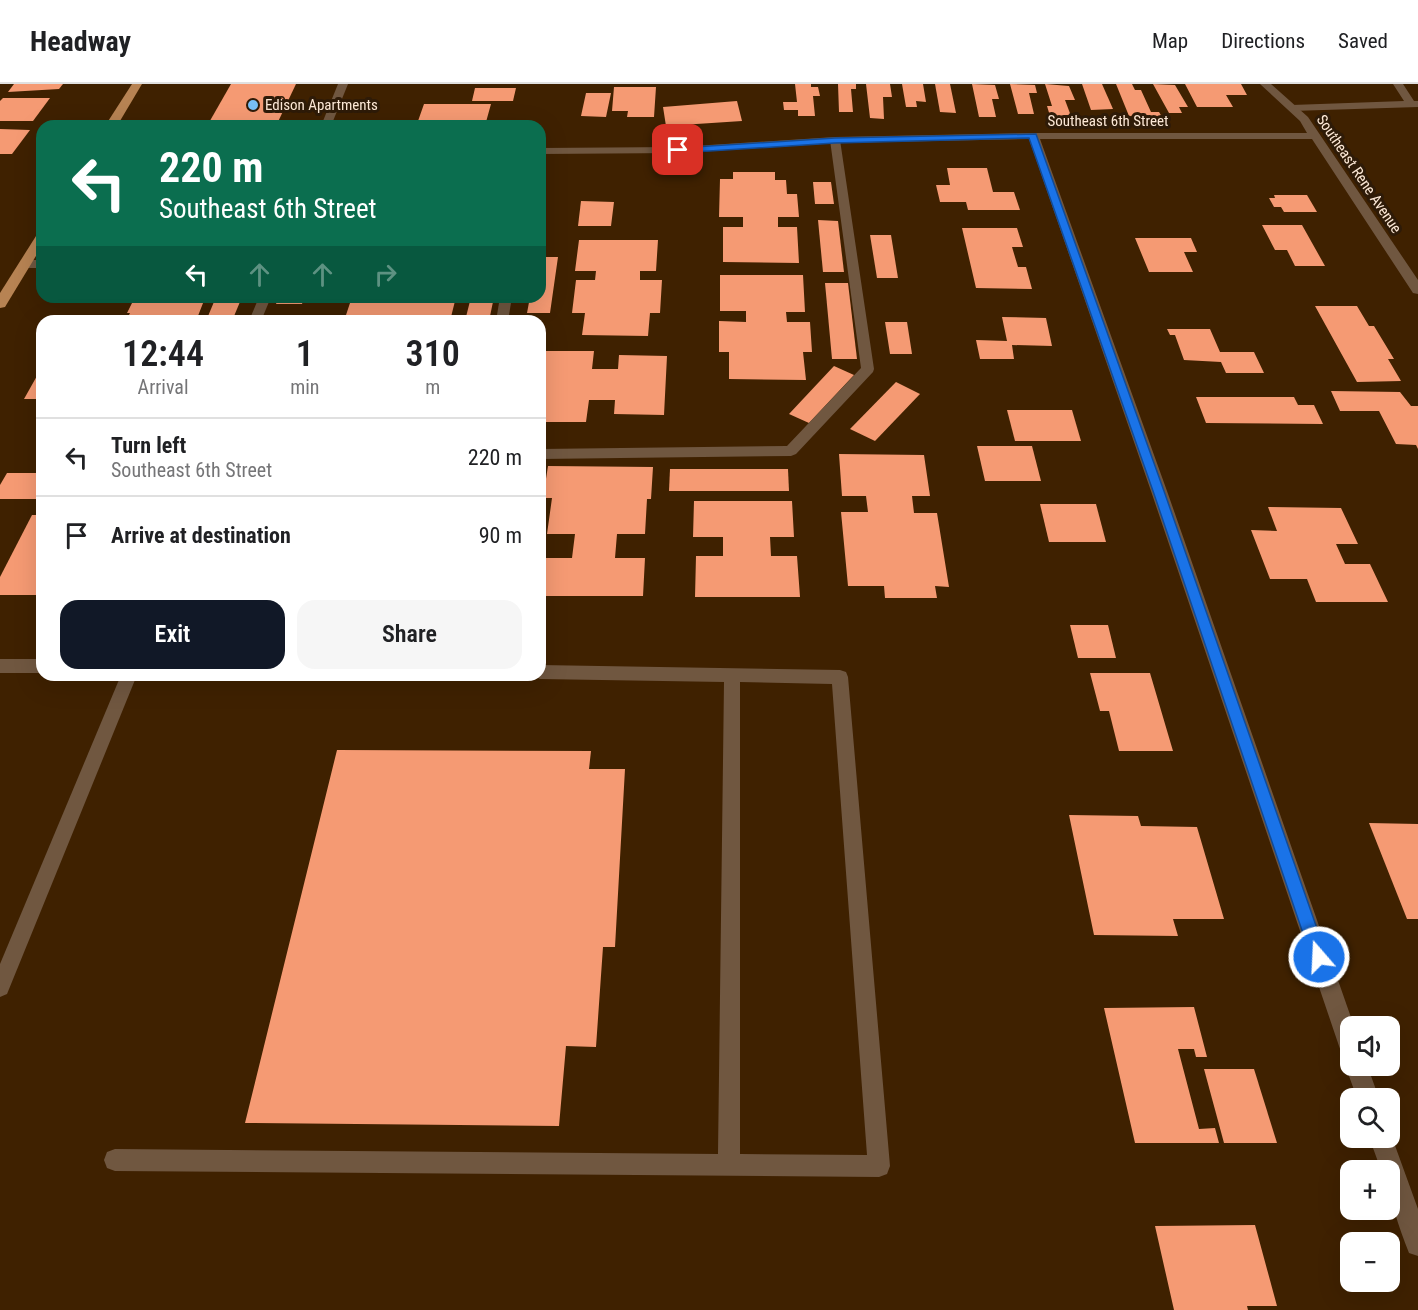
<!DOCTYPE html>
<html lang="en">
<head>
<meta charset="utf-8">
<style>
  body { margin:0; font-family:"Roboto Condensed",sans-serif; background:#f6f6f6; color:#202124; height:100vh; display:flex; flex-direction:column; font-size:22px; white-space:nowrap }
  * { box-sizing:border-box; margin:0 }
  p { font-size:20px; color:#757577 }
  .icon { flex:none; width:33px; height:33px; fill:none; stroke:currentColor; stroke-width:2; stroke-linecap:round; stroke-linejoin:round }
  .map { position:relative; flex:1; overflow:hidden }
  .panel { position:absolute; left:36px; top:231px; width:510px; height:366px; display:flex; flex-direction:column; background:#fff; border-radius:18px; box-shadow:0 6px 24px #0002 }
  .panel>* { flex:none }
  .top-card { position:absolute; left:36px; top:36px; width:510px; height:183px; border-radius:18px; box-shadow:0 6px 24px #0002; background:#0b6e4f; color:#fff; overflow:hidden }
  .fabs { position:absolute; left:1340px; top:932px; display:grid; gap:12px }
  .fabs a { display:grid; place-items:center; width:60px; height:60px; border-radius:12px; background:#fff; box-shadow:0 6px 24px #0002; font-size:30px }
  .pin { position:absolute; display:grid; place-items:center; width:51px; height:51px; color:#fff; margin:-26px; border-radius:12px; box-shadow:0 3px 9px #0006 }
  .me { position:absolute; width:66px; margin:-33px; rotate:341deg; stroke-linejoin:round; filter:drop-shadow(0 0 4px #0008) }
  .turn { display:flex; align-items:center; gap:21px; height:126px; padding:0 24px; font-size:27px }
  .turn .icon { width:78px; height:78px; stroke-width:2.5 }
  .turn b { display:block; font-size:42px; line-height:51px }
  .lanes { display:flex; align-items:center; height:57px; padding:0 24px; background:#0003; justify-content:center; gap:30px; direction:ltr }
  .lanes .off { opacity:.35 }
  .eta { display:flex; justify-content:space-evenly; align-items:center; height:102px; text-align:center }
  .eta b { font-size:36px; font-weight:600; line-height:42px }
  .action { display:flex; gap:12px; margin-top:auto; padding:12px 24px }
  .action a { flex:1; height:69px; border-radius:18px; background:#111827; color:#fff; font-size:24px; font-weight:600; line-height:69px; text-align:center }
  .action a+a { background:#f6f6f6; color:#202124 }
  ul { padding:0; list-style:none }
  li { display:flex; align-items:center; gap:18px; height:78px; padding:0 24px; border-top:2px solid #e0e0e0 }
  li div { flex:1 }
  li b { display:block; font-size:22px }
  li em { font-style:normal }
  header { display:flex; align-items:center; gap:36px; box-sizing:border-box; height:84px; padding:0 30px; background:#fff; border-bottom:2px solid #e0e0e0 }
  header strong { font-size:28px }
  nav { display:flex; gap:33px; margin-inline-start:auto; font-size:21px }
  .map>svg:first-child { display:block }
  .building { fill:#f59a73 }
  .lines { fill:none; stroke-linecap:round; stroke-linejoin:round }
  .lane { fill:#705740; fill-rule:evenodd }
  .street { fill:#705740; fill-rule:evenodd }
  .primary { fill:#b78353; fill-rule:evenodd }
  .route { fill:#1a73e8; stroke:#114b97; stroke-width:1.5 }
  .poi-dot { fill:#78bff7; stroke:#2e1b08; stroke-width:2 }
  .labels { text-anchor:middle; dominant-baseline:central; stroke-width:6; stroke-linejoin:round; paint-order:stroke }
  .far-poi-label { font-size:15px; fill:#fce8d6; stroke:#2e1b08; text-anchor:start }
  .far-street-label { font-size:15px; fill:#fce8d6; stroke:#2e1b08 }
</style>
</head>
<body>
<header>
<strong>Headway</strong>
<nav><a>Map</a><a>Directions</a><a>Saved</a></nav>
</header>
<div class="map">
<svg width="1418" height="1226" viewBox="0 0 1418 1226">
  <rect width="100%" height="100%" fill="#3f2100"/>
  <g class="building">
    <path d="M 14,0 L 63,0 L 59,5 L 8,8 Z"/>
    <path d="M 231,0 L 296,0 L 276,42 L 207,42 Z"/>
    <path d="M 795,0 L 811,0 L 811,3 L 818,3 L 820,12 L 813,12 L 815,32 L 798,32 L 798,26 L 784,26 L 783,18 L 797,18 Z"/>
    <path d="M 838,0 L 856,0 L 856,5 L 851,5 L 853,28 L 839,28 Z"/>
    <path d="M 866,0 L 890,0 L 892,13 L 883,13 L 884,35 L 870,34 Z"/>
    <path d="M 902,0 L 923,0 L 926,18 L 916,17 L 917,23 L 906,23 Z"/>
    <path d="M 935,0 L 950,0 L 956,29 L 940,28 Z"/>
    <path d="M 972,0 L 995,1 L 999,15 L 992,15 L 996,33 L 979,33 Z"/>
    <path d="M 1010,0 L 1035,1 L 1037,9 L 1029,9 L 1034,30 L 1018,30 Z"/>
    <path d="M 1045,0 L 1069,2 L 1075,16 L 1065,16 L 1071,32 L 1050,32 L 1047,22 L 1052,22 Z"/>
    <path d="M 1082,0 L 1102,0 L 1113,25 L 1091,26 Z"/>
    <path d="M 1116,0 L 1132,0 L 1135,6 L 1141,6 L 1151,28 L 1159,28 L 1162,33 L 1129,32 Z"/>
    <path d="M 1153,0 L 1175,1 L 1188,23 L 1179,23 L 1182,29 L 1169,29 Z"/>
    <path d="M 1185,0 L 1241,0 L 1247,11 L 1226,11 L 1233,23 L 1197,23 Z"/>
    <path d="M 614,3 L 656,3 L 654,33 L 627,33 L 628,27 L 612,27 Z"/>
    <path d="M 475,4 L 516,4 L 513,17 L 472,17 Z"/>
    <path d="M 586,9 L 611,9 L 606,33 L 581,32 Z"/>
    <path d="M 3,14 L 50,14 L 33,37 L 0,37 L 0,17 Z"/>
    <path d="M 737,17 L 742,37 L 666,42 L 663,23 Z"/>
    <path d="M 424,20 L 491,20 L 486,38 L 428,39 L 428,37 L 418,37 Z"/>
    <path d="M 0,45 L 30,46 L 12,70 L 0,70 Z"/>
    <path d="M 947,84 L 987,84 L 993,108 L 1014,108 L 1020,126 L 968,126 L 966,118 L 940,118 L 936,101 L 950,101 Z"/>
    <path d="M 733,88 L 775,88 L 775,96 L 786,96 L 787,110 L 797,110 L 799,133 L 778,133 L 778,143 L 797,143 L 799,179 L 723,178 L 723,143 L 743,143 L 743,133 L 719,133 L 720,95 L 733,95 Z"/>
    <path d="M 813,98 L 831,98 L 834,120 L 815,120 Z"/>
    <path d="M 1274,111 L 1307,111 L 1317,128 L 1284,128 L 1281,123 L 1274,123 L 1269,114 L 1275,114 Z"/>
    <path d="M 581,117 L 614,118 L 611,142 L 578,142 Z"/>
    <path d="M 818,136 L 838,137 L 844,188 L 823,188 Z"/>
    <path d="M 1262,141 L 1302,141 L 1325,182 L 1295,182 L 1287,166 L 1275,166 Z"/>
    <path d="M 962,144 L 1017,144 L 1023,163 L 1012,163 L 1018,183 L 1026,183 L 1032,205 L 976,204 Z"/>
    <path d="M 870,151 L 891,151 L 898,194 L 877,194 Z"/>
    <path d="M 1135,154 L 1191,154 L 1197,168 L 1184,168 L 1193,188 L 1149,188 Z"/>
    <path d="M 579,156 L 658,156 L 656,187 L 640,187 L 640,196 L 662,196 L 660,229 L 650,229 L 648,252 L 582,251 L 585,229 L 572,229 L 576,196 L 595,196 L 596,187 L 575,187 Z"/>
    <path d="M 540,173 L 558,173 L 550,229 L 527,229 L 530,213 L 540,213 Z"/>
    <path d="M 720,191 L 803,191 L 805,228 L 786,228 L 787,238 L 810,238 L 812,268 L 803,268 L 806,296 L 729,295 L 729,268 L 719,268 L 719,237 L 746,238 L 746,227 L 720,227 Z"/>
    <path d="M 825,199 L 848,199 L 857,275 L 832,275 Z"/>
    <path d="M 216,213 L 242,213 L 232,237 L 206,237 Z"/>
    <path d="M 279,213 L 304,213 L 302,220 L 276,220 Z"/>
    <path d="M 352,213 L 386,215 L 456,213 L 450,237 L 344,237 Z"/>
    <path d="M 471,213 L 494,213 L 489,237 L 465,237 Z"/>
    <path d="M 205,214 L 196,237 L 126,237 L 130,229 L 127,229 L 134,215 Z"/>
    <path d="M 1315,222 L 1357,222 L 1369,242 L 1374,242 L 1394,275 L 1388,275 L 1401,297 L 1357,298 Z"/>
    <path d="M 1002,233 L 1046,234 L 1052,262 L 1012,261 L 1014,275 L 980,275 L 976,256 L 1007,257 Z"/>
    <path d="M 885,238 L 907,238 L 912,270 L 890,270 Z"/>
    <path d="M 1167,245 L 1210,245 L 1220,268 L 1254,268 L 1264,289 L 1226,289 L 1221,278 L 1184,276 L 1175,251 L 1170,251 Z"/>
    <path d="M 540,267 L 594,267 L 592,285 L 618,285 L 619,271 L 667,272 L 664,331 L 614,330 L 615,316 L 589,316 L 586,338 L 540,338 Z"/>
    <path d="M 834,282 L 854,291 L 809,339 L 789,330 Z"/>
    <path d="M 42,283 L 42,315 L 24,315 Z"/>
    <path d="M 896,298 L 920,310 L 875,357 L 850,345 Z"/>
    <path d="M 1331,307 L 1400,308 L 1411,322 L 1418,322 L 1418,365 L 1416,361 L 1396,360 L 1379,327 L 1340,327 Z"/>
    <path d="M 1196,313 L 1294,313 L 1298,321 L 1314,321 L 1323,340 L 1206,339 Z"/>
    <path d="M 1007,326 L 1072,326 L 1081,357 L 1015,357 Z"/>
    <path d="M 977,362 L 1032,362 L 1041,397 L 985,397 Z"/>
    <path d="M 839,370 L 924,371 L 930,412 L 912,412 L 914,429 L 937,429 L 949,503 L 935,502 L 937,514 L 885,514 L 884,502 L 848,502 L 841,428 L 868,428 L 866,412 L 842,412 Z"/>
    <path d="M 548,382 L 653,383 L 651,415 L 647,415 L 645,450 L 617,450 L 615,474 L 645,474 L 643,512 L 540,512 L 544,474 L 572,474 L 575,450 L 547,450 L 552,414 L 543,414 Z"/>
    <path d="M 670,385 L 788,385 L 789,407 L 669,407 Z"/>
    <path d="M 7,389 L 42,389 L 42,415 L 0,415 L 0,401 Z"/>
    <path d="M 694,417 L 792,417 L 794,453 L 770,453 L 771,472 L 797,472 L 800,513 L 695,513 L 696,472 L 723,472 L 723,453 L 693,453 Z"/>
    <path d="M 1040,420 L 1096,420 L 1106,458 L 1049,458 Z"/>
    <path d="M 1268,423 L 1341,424 L 1358,460 L 1336,460 L 1345,480 L 1370,480 L 1388,518 L 1316,518 L 1307,495 L 1270,495 L 1251,446 L 1277,447 Z"/>
    <path d="M 32,431 L 42,431 L 42,511 L 0,511 L 0,493 Z"/>
    <path d="M 1070,541 L 1108,541 L 1116,574 L 1078,574 Z"/>
    <path d="M 1090,589 L 1150,589 L 1173,667 L 1119,667 L 1109,627 L 1100,627 Z"/>
    <path d="M 337,666 L 591,667 L 589,685 L 625,685 L 615,863 L 603,863 L 596,963 L 566,962 L 559,1042 L 245,1039 Z"/>
    <path d="M 1069,731 L 1138,732 L 1141,742 L 1197,743 L 1224,835 L 1173,835 L 1178,852 L 1094,851 Z"/>
    <path d="M 1369,739 L 1418,740 L 1418,835 L 1407,835 Z"/>
    <path d="M 1194,923 L 1207,973 L 1196,973 L 1194,965 L 1178,965 L 1199,1045 L 1215,1044 L 1219,1059 L 1135,1059 L 1104,924 Z"/>
    <path d="M 1204,985 L 1254,985 L 1277,1059 L 1224,1059 Z"/>
    <path d="M 1255,1141 L 1277,1222 L 1247,1222 L 1248,1226 L 1174,1226 L 1155,1142 Z"/>
  </g>
  <g class="lines">
    <g class="lane">
      <path d="M 338,0 L 348,0 L 331,42 L 321,42 Z"/>
      <path d="M 1393,0 L 1403,0 L 1414,17 L 1418,17 L 1418,23 L 1292,27 L 1287,24 L 1292,21 L 1404,17 Z"/>
      <path d="M 835,53 L 840,56 L 874,285 L 873,288 L 796,370 L 791,372 L 540,375 L 540,365 L 787,362 L 861,284 L 830,56 Z"/>
      <path d="M 42,176 L 42,184 L 25,184 L 19,180 L 25,176 Z"/>
      <path d="M 259,213 L 271,213 L 261,237 L 249,237 Z"/>
      <path d="M 500,213 L 512,213 L 508,237 L 496,237 Z"/>
      <rect x="0" y="575" width="42" height="14"/>
      <path d="M 540,581 L 840,586 L 846,588 L 848,593 L 890,1082 L 887,1090 L 879,1093 L 115,1087 L 107,1084 L 104,1076 L 107,1068 L 115,1065 L 718,1070 L 724,598 L 540,595 L 533,591 L 540,591 ZM 740,598 L 832,600 L 867,1071 L 740,1070 Z"/>
      <path d="M 121,591 L 137,591 L 7,910 L 0,913 L 0,880 Z"/>
    </g>
    <g class="street">
      <path d="M 1260,0 L 1271,0 L 1308,33 L 1418,196 L 1418,210 L 1413,209 L 1312,55 L 1040,55 L 1167,407 L 1354,942 L 1350,942 L 1350,981 L 1367,981 L 1379,1014 L 1357,1014 L 1345,981 L 1349,973 L 1342,970 L 1339,962 L 1151,407 L 1029,55 L 835,59 L 678,69 L 540,70 L 540,64 L 678,63 L 835,53 L 1033,49 L 1307,49 L 1300,37 Z"/>
      <path d="M 1389,1045 L 1418,1125 L 1418,1172 L 1409,1169 C 1398,1140 1389,1117 1389,1086 L 1381,1086 L 1369,1053 L 1389,1053 Z"/>
    </g>
    <g class="primary">
      <path d="M 132,0 L 142,0 L 117,42 L 105,42 Z"/>
      <path d="M 42,148 L 42,162 L 5,223 L 0,224 L 0,209 L 36,152 Z"/>
    </g>
  </g>
  <path class="route" d="M 1036,50 L 1164,407 L 1327,873 L 1325,879 L 1319,881 L 1314,879 L 1311,873 L 1153,407 L 1029,54 L 835,59 L 678,69 L 673,66 L 678,64 L 835,54 Z"/>
  <circle class="poi-dot" cx="253" cy="21" r="6"/>
  <g class="labels">
    <g class="far-poi-label">
      <text x="265" y="21">Edison Apartments</text>
    </g>
    <g class="far-street-label">
      <text x="1108" y="37">Southeast 6th Street</text>
      <text transform="translate(1359 90) rotate(56)">Southeast Rene Avenue</text>
    </g>
  </g>
</svg>
<div class="fabs">
<a><svg class="icon" aria-label="sound" viewBox="0 0 24 24"><path d="M4 9h4l5-4v14l-5-4H4zM17 9q2 3 0 6"/></svg></a>
<a><svg class="icon" aria-label="search" viewBox="0 0 24 24"><circle cx="10" cy="10" r="6"/><path d="M15 15l6 6"/></svg></a>
<a>+</a>
<a>−</a>
</div>
<div class="pin" style="left:678px;top:66px;background:#d93025"><svg class="icon" aria-label="arrive" viewBox="0 0 24 24"><path d="M6 21V4h12l-3 4 3 4H6"/></svg></div>
<svg class="me" style="left:1319px;top:873px" viewBox="-20 -20 40 40"><circle r="17" fill="#1a73e8" stroke="#fff" stroke-width="3"/><path d="M0-11L8 9 0 5-8 9z" fill="#fff"/></svg>
<div class="top-card">
<div class="turn"><svg class="icon" aria-label="left" viewBox="0 0 24 24"><path d="M17 20v-9H6M10 6l-5 5 5 5"/></svg><div><b>220 m</b>Southeast 6th Street</div></div>
<div class="lanes"><svg class="icon" aria-label="left" viewBox="0 0 24 24"><path d="M17 20v-9H6M10 6l-5 5 5 5"/></svg><svg class="icon off" aria-label="ahead" viewBox="0 0 24 24"><path d="M12 20V5M6 11l6-6 6 6"/></svg><svg class="icon off" aria-label="ahead" viewBox="0 0 24 24"><path d="M12 20V5M6 11l6-6 6 6"/></svg><svg class="icon off" aria-label="right" viewBox="0 0 24 24"><path d="M7 20v-9h11M14 6l5 5-5 5"/></svg></div>
</div>
<section class="panel">
<div class="eta">
<div><b>12:44</b><p>Arrival</p></div>
<div><b>1</b><p>min</p></div>
<div><b>310</b><p>m</p></div>
</div>
<ul>
<li><svg class="icon" aria-label="left" viewBox="0 0 24 24"><path d="M17 20v-9H6M10 6l-5 5 5 5"/></svg><div><b>Turn left</b><p>Southeast 6th Street</p></div><em>220 m</em></li>
<li><svg class="icon" aria-label="arrive" viewBox="0 0 24 24"><path d="M6 21V4h12l-3 4 3 4H6"/></svg><div><b>Arrive at destination</b></div><em>90 m</em></li>
</ul>
<div class="action"><a>Exit</a><a>Share</a></div>
</section>
</div>
</body>
</html>
